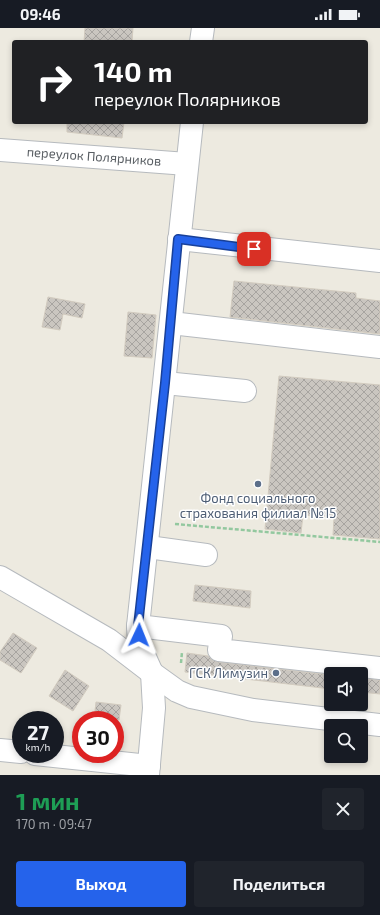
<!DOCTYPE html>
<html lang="ru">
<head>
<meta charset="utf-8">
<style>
  body { margin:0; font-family:"Exo 2",sans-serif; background:#20242c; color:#f1f3f6; height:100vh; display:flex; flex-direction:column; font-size:15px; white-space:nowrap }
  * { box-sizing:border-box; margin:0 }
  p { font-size:13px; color:#9ea1a6 }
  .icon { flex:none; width:22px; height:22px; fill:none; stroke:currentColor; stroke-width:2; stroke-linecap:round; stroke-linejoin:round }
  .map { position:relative; height:747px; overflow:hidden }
  .sheet { display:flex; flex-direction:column; background:#171b24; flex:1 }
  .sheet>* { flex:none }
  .top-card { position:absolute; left:12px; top:12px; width:356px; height:84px; border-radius:4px; box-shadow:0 2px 6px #0003; background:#202124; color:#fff; overflow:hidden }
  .buttons { position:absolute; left:324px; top:639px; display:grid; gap:8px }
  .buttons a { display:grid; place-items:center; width:44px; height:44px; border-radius:4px; background:#171b24; box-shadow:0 2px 6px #0003; font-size:20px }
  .speed { position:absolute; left:12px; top:683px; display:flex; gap:8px; font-size:20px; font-weight:700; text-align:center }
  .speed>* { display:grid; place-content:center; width:52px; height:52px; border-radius:50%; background:#171b24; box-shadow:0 2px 6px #0003; line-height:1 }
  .speed small { font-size:10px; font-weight:400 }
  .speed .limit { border:6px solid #d22; background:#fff; color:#111 }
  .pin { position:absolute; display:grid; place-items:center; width:34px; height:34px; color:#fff; margin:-17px; border-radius:8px; box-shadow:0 2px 6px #0006 }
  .me { position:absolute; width:44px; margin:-22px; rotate:2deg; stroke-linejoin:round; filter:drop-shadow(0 0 3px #0008) }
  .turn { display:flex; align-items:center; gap:14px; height:84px; padding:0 16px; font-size:18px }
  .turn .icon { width:52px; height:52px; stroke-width:2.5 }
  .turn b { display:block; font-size:28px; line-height:34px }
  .round { display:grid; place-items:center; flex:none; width:42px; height:42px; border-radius:4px; background:#20242c }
  .head { display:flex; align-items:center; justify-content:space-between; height:68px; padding:0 16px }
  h1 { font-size:24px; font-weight:700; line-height:30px; color:#1e9e55 }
  .primary-button { display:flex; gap:8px; margin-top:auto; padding:8px 16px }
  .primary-button a { flex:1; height:46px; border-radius:4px; background:#2563eb; color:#fff; font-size:16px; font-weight:700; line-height:46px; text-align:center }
  .primary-button a+a { background:#20242c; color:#f1f3f6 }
  .status { display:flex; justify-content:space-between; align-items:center; height:28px; padding:0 20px; background:#171b24; direction:ltr }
  .status svg { height:11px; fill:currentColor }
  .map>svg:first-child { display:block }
  .building { fill:url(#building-cross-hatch); stroke:#d2cbbf }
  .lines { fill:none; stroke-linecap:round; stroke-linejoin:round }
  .minor-casing { stroke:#b6babe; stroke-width:24 }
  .path { stroke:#93c89f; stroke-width:2.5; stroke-dasharray:4 2; stroke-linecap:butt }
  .minor { stroke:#fff; stroke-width:22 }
  .route-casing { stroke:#184099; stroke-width:10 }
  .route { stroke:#2563eb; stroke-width:7 }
  .service-dot { fill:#5c6f8a; stroke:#fff; stroke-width:1.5 }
  .labels { text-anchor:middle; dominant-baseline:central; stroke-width:3; stroke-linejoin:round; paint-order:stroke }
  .street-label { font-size:13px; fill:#595e63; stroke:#fff }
  .service-label { font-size:13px; fill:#4e5e75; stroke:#fff }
</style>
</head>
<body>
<div class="status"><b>09:46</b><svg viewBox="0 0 49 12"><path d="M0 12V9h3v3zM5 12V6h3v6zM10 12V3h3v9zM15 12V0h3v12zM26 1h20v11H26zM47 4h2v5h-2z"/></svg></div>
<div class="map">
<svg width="380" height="747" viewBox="0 0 380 747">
  <defs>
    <pattern id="building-cross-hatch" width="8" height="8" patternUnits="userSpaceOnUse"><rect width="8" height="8" fill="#cac6c0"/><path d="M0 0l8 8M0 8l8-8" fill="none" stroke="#a7a4a0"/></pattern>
  </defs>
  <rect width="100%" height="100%" fill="#edeae0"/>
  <g class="building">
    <path d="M 85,0 L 133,0 L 132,14 L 84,14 Z"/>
    <path d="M 67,94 L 124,94 L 122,110 L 67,104 Z"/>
    <path d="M 234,253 L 356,265 L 356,270 L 380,273 L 380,306 L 230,289 Z"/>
    <path d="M 48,269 L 85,276 L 82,290 L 63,286 L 60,302 L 42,299 Z"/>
    <path d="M 128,284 L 156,287 L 152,330 L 124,328 Z"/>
    <path d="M 279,348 L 380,357 L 380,511 L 333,507 L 334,490 L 303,487 L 301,505 L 265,501 Z"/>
    <path d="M 195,557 L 251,563 L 250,580 L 193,573 Z"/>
    <path d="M 13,605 L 37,620 L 21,645 L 0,632 L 0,624 Z"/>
    <path d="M 187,625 L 208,628 L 212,632 L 218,634 L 331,647 L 331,661 L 185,644 Z"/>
    <path d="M 65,642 L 89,658 L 73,683 L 49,668 Z"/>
    <path d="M 361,650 L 380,652 L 380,666 L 361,664 Z"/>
    <path d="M 96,674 L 121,677 L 119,692 L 94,692 Z"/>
  </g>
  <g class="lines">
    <g class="minor-casing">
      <g id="minor">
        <path d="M 201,14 L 203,0"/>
        <path d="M 0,122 L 187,136"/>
        <path d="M 179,211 L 380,233"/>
        <path d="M 171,295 L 380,319"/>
        <path d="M 165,355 L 245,363"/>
        <path d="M 148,519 L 206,527"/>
        <path d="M 0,549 L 109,612 L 152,645 L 177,663 L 191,669 L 253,682 L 380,697"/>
        <path d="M 138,598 L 221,608 L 219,622 L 380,640"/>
        <path d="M 0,722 L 21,724"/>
        <path d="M 35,726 L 149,738"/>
        <path d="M 148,747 L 154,680 L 152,645 L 139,616 L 138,598 L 192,94"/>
      </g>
    </g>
    <g class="path">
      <path d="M 175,496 L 380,514"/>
      <path d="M 181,635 L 182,624"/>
    </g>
    <use href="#minor" class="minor"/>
  </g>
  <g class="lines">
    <g class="route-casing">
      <path id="route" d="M 139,607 L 138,598 L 165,355 L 178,211 L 254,221"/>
    </g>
    <use href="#route" class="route"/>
  </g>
  <g class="service-dot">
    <circle cx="258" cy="456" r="4"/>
    <circle cx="276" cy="645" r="4"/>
  </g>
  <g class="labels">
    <g class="street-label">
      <text transform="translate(94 128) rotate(4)">переулок Полярников</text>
    </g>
    <g class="service-label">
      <text x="258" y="470">Фонд социального<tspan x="258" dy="15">страхования филиал №15</tspan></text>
      <text x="268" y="645" text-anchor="end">ГСК Лимузин</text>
    </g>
  </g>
</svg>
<div class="buttons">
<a><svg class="icon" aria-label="sound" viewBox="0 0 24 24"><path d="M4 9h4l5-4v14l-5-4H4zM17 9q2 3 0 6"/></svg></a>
<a><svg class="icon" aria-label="search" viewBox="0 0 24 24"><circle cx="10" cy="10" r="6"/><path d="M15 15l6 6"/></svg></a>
</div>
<div class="speed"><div>27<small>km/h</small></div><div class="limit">30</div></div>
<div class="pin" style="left:254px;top:221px;background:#d93025"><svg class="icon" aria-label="arrive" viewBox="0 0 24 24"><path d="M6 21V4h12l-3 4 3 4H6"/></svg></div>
<svg class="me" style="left:139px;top:607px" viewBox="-20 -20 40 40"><path d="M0-17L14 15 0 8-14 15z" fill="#2563eb" stroke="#fff" stroke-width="4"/></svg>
<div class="top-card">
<div class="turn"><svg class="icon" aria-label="right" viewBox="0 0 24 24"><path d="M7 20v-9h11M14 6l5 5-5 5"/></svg><div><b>140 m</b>переулок Полярников</div></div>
</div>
</div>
<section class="sheet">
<div class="head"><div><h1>1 мин</h1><p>170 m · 09:47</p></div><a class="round"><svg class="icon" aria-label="close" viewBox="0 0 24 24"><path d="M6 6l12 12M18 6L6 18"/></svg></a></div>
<div class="primary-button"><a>Выход</a><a>Поделиться</a></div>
</section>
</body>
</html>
